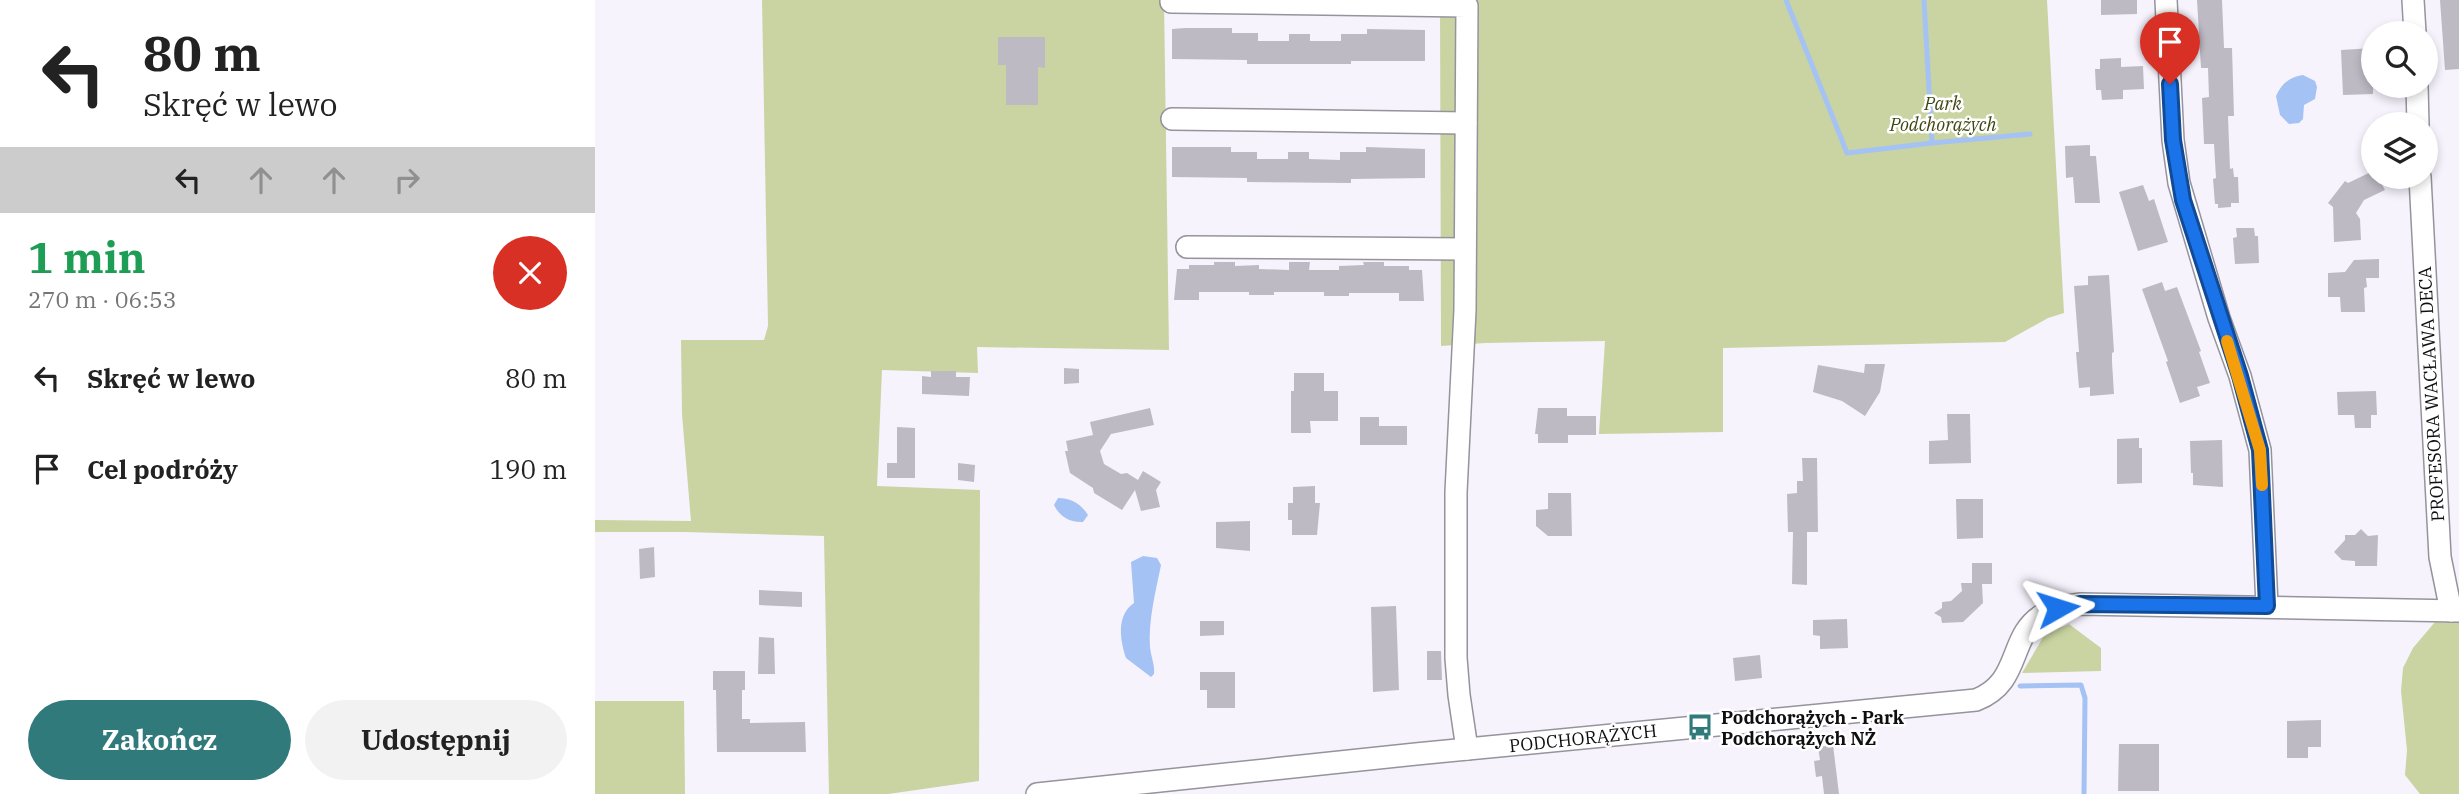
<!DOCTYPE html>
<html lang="pl">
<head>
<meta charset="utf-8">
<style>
  body { margin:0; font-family:"IBM Plex Serif",serif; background:#f2f2f2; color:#222; height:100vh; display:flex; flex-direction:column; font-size:26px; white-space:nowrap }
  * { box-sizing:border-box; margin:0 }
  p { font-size:23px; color:#767676 }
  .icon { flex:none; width:38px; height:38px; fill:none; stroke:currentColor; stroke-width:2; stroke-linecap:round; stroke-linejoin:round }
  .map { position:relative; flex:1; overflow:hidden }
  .panel { display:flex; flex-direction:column; background:#fff; width:595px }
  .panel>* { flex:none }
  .hud { background:#fff; color:#222; overflow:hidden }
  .controls { position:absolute; left:1766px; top:21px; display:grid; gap:14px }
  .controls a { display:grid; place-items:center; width:77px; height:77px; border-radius:50%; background:#fff; box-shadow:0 4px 10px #0003; font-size:35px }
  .pin { position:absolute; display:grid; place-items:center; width:60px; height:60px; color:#fff; margin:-72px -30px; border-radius:50% 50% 50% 0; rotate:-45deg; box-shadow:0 0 7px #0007 }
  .pin .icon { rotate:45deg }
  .me { position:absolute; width:77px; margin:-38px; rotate:84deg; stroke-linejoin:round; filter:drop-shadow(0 0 5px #0008) }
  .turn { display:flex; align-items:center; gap:24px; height:147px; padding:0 28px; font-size:32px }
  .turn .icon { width:91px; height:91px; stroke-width:2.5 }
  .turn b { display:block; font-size:49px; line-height:60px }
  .lanes { display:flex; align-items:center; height:66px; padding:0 28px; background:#0003; justify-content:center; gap:35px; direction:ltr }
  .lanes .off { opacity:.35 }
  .round { display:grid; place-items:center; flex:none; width:74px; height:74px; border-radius:37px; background:#f2f2f2 }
  .summary { display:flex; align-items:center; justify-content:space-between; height:119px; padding:0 28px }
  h1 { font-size:42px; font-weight:800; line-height:52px; color:#1e9e55 }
  .cta { display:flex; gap:14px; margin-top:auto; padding:14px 28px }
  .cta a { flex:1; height:80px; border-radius:42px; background:#317a7c; color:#fff; font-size:28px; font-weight:800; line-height:80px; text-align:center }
  .cta a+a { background:#f2f2f2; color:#222 }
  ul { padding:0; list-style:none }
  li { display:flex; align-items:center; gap:21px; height:91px; padding:0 28px }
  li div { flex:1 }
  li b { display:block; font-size:26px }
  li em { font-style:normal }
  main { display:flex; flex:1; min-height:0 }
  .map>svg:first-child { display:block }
  .green { fill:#c9d4a2 }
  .water { fill:#a5c2f4 }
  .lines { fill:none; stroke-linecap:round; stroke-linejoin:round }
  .stream { stroke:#a5c2f4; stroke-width:5 }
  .building { fill:#bdbac4 }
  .minor-casing { stroke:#96939c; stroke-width:24 }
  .minor { stroke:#fff; stroke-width:21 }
  .route-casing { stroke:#114b97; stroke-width:18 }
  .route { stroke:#1a73e8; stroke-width:12 }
  .slow { stroke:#f59e0b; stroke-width:12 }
  .labels { text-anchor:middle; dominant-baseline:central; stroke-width:5; stroke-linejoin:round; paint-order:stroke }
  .park-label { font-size:18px; font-style:italic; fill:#3f4711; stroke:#fff }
  .street-label { font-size:18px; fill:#0f0e11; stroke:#fff }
  .poi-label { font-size:18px; font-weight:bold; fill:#0f0e11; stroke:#fff; text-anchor:start }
</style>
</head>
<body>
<main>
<section class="panel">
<div class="hud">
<div class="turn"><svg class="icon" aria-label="left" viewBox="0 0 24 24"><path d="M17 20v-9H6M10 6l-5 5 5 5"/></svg><div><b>80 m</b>Skręć w lewo</div></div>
<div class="lanes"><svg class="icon" aria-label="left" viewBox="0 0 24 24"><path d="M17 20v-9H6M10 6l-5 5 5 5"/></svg><svg class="icon off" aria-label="ahead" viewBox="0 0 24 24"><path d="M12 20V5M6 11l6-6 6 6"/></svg><svg class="icon off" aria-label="ahead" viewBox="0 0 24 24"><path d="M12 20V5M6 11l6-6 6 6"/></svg><svg class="icon off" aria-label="right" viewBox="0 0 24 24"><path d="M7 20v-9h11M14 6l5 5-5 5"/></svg></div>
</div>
<div class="summary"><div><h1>1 min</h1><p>270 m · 06:53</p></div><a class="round" style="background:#d93025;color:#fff"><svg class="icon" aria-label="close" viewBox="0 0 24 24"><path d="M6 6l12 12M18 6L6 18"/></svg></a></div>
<ul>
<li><svg class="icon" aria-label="left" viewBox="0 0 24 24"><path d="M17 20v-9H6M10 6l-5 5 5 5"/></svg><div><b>Skręć w lewo</b></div><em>80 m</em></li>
<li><svg class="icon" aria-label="arrive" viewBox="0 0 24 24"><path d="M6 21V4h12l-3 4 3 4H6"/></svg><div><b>Cel podróży</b></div><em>190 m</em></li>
</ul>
<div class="cta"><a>Zakończ</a><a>Udostępnij</a></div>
</section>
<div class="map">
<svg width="1864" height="794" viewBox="0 0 1864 794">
  <rect width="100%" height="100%" fill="#f6f3fd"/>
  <g class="green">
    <path d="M 167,0 L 569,0 L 574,350 L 382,347 L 383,373 L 287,370 L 282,486 L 385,490 L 384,781 L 293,794 L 234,794 L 229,536 L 90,532 L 0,532 L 0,520 L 96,521 L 87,414 L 86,340 L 169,340 L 173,326 Z"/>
    <path d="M 845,0 L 1452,0 L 1469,313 L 1453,318 L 1410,342 L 1128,348 L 1128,432 L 1004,434 L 1010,341 L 890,343 L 846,346 Z"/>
    <path d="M 1840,622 L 1864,623 L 1864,794 L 1825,794 L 1810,775 L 1812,750 L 1806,691 L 1808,668 L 1818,648 Z"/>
    <path d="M 1474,624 L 1506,648 L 1506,671 L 1427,673 L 1450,634 Z"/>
    <path d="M 0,701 L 89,701 L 90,794 L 0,794 Z"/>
  </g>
  <g class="water">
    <path d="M 1708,75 L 1720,81 L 1722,87 L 1720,99 L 1709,105 L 1708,119 L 1704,123 L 1694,124 L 1685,115 L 1681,96 C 1687,83 1695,77 1708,75 Z"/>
    <path d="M 463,498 C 476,498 486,504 493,515 L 488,522 C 475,523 464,516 459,505 Z"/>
    <path d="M 548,556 L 562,558 L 566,565 C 561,590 553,621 555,647 C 556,657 560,665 559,674 L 556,677 L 531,658 C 525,640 521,615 539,603 L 536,562 Z"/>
  </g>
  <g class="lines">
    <g class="stream">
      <path d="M 1191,0 L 1252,153 L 1337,143"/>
      <path d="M 1329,0 L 1337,143 L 1435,134"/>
      <path d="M 1425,686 L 1486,685 L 1490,698 L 1489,794"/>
    </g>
  </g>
  <g class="building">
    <path d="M 1506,0 L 1542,0 L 1542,14 L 1506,15 Z"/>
    <path d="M 1602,0 L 1627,0 L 1629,48 L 1637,48 L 1639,116 L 1633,116 L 1635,169 L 1638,168 L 1639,177 L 1643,177 L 1644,203 L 1636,203 L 1636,207 L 1623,208 L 1623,204 L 1620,204 L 1618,179 L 1621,178 L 1619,144 L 1609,144 L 1607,98 L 1614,97 L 1613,68 L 1606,68 Z"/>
    <path d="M 1845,0 L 1864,0 L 1864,69 L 1850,70 Z"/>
    <path d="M 590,28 L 637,28 L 637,33 L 663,33 L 663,41 L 694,41 L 694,34 L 715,34 L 715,41 L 746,41 L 746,34 L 772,34 L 772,29 L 830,30 L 830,61 L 756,61 L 756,64 L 652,64 L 652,60 L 577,59 L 577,29 Z"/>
    <path d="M 403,37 L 450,37 L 450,68 L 443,67 L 443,105 L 411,105 L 411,65 L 403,65 Z"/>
    <path d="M 1778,48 L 1778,94 L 1748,95 L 1746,50 Z"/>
    <path d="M 1526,58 L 1526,67 L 1548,66 L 1549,89 L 1528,90 L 1528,99 L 1507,100 L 1506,90 L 1501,90 L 1500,69 L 1505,69 L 1505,59 Z"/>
    <path d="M 1495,145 L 1495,156 L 1501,156 L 1505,203 L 1480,203 L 1478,177 L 1471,178 L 1470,146 Z"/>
    <path d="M 577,147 L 636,147 L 636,152 L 662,152 L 662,159 L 693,159 L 693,152 L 714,152 L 714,159 L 745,160 L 745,152 L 771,152 L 771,147 L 830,149 L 830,178 L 756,179 L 756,183 L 652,182 L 652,178 L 577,177 Z"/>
    <path d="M 1778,171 L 1778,177 L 1783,177 L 1790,190 L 1769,200 L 1761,213 L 1765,219 L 1766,240 L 1739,242 L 1738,207 L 1733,203 L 1750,181 L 1753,183 Z"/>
    <path d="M 1548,185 L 1554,201 L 1559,199 L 1573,242 L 1543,251 L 1524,192 Z"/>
    <path d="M 1641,228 L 1659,228 L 1660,236 L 1663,236 L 1664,263 L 1640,264 L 1638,238 L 1642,237 Z"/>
    <path d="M 1784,259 L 1784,278 L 1771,278 L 1772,287 L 1769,288 L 1770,312 L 1746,312 L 1745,297 L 1733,297 L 1733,273 L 1750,272 L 1759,260 Z"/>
    <path d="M 619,262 L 640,262 L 640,266 L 664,265 L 664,269 L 694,270 L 694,262 L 715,262 L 714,270 L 744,270 L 744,266 L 769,265 L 768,262 L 789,262 L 789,266 L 814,266 L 814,270 L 827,270 L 829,301 L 804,301 L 804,293 L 754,293 L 754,296 L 729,296 L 729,292 L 679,292 L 679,295 L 654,295 L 654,292 L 604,292 L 604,300 L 579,300 L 582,269 L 594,269 L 594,265 L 619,265 Z"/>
    <path d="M 1514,275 L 1519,352 L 1517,353 L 1517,362 L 1519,394 L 1495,396 L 1495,387 L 1484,388 L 1481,352 L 1484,352 L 1479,286 L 1493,285 L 1493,276 Z"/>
    <path d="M 1567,282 L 1570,291 L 1582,287 L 1606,351 L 1604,352 L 1615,383 L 1602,387 L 1605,396 L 1585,403 L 1571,362 L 1573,361 L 1547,289 Z"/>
    <path d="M 1270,364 L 1290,364 L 1285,392 L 1270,416 L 1247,401 L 1218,392 L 1223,365 L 1269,373 Z"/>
    <path d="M 469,368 L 484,369 L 484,383 L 469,384 Z"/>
    <path d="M 336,371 L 361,371 L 361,377 L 375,377 L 374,396 L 327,394 L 327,376 L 336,377 Z"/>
    <path d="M 699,373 L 729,373 L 729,391 L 743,391 L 743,421 L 715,421 L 716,433 L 696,433 L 696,391 L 699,391 Z"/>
    <path d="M 1781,391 L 1782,415 L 1776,415 L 1776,428 L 1760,428 L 1759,415 L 1743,415 L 1742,392 Z"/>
    <path d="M 555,408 L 559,425 L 516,434 L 505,451 L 509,464 L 526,474 L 532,473 L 543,480 L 548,471 L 566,482 L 561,490 L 565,507 L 546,511 L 540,490 L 527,510 L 499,493 L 498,488 L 475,473 L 470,451 L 473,451 L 471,441 L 498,435 L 495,422 Z"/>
    <path d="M 943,408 L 972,408 L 972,416 L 1001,416 L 1001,435 L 973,435 L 973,443 L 943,443 L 943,434 L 940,434 Z"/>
    <path d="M 1352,414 L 1375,414 L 1376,463 L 1334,464 L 1334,441 L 1353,440 Z"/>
    <path d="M 765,417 L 784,417 L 784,426 L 812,426 L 812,445 L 765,445 Z"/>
    <path d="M 302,427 L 320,428 L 320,478 L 292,478 L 292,463 L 302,463 Z"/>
    <path d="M 1544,438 L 1544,448 L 1547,448 L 1547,483 L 1522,484 L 1522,439 Z"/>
    <path d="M 1627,440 L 1628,487 L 1598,485 L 1598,473 L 1596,473 L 1595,441 Z"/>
    <path d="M 1207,458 L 1222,458 L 1223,532 L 1212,532 L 1212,585 L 1197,584 L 1198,532 L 1193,532 L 1192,494 L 1202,493 L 1202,481 L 1208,481 Z"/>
    <path d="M 363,463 L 380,465 L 379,482 L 363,480 Z"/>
    <path d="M 720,486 L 720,503 L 725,503 L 722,535 L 697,535 L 697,520 L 693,520 L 693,503 L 698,503 L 698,487 Z"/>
    <path d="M 953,493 L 976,493 L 977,536 L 953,536 L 941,526 L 941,510 L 953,509 Z"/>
    <path d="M 1361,499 L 1388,499 L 1388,538 L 1362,539 Z"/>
    <path d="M 655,521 L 655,551 L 621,548 L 621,522 Z"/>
    <path d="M 1766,529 L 1773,536 L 1783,535 L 1782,566 L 1760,566 L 1760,561 L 1747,560 L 1739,552 L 1750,540 L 1750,535 L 1760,535 Z"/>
    <path d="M 59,547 L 60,577 L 45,579 L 44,549 Z"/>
    <path d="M 1377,563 L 1397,563 L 1397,584 L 1387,584 L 1388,603 L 1368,622 L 1347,623 L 1346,617 L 1339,613 L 1347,608 L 1347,602 L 1356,601 L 1367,591 L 1366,583 L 1377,583 Z"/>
    <path d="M 164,590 L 207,592 L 207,607 L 164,605 Z"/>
    <path d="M 801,606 L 804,690 L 778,692 L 776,607 Z"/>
    <path d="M 1252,619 L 1253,648 L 1225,649 L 1225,636 L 1218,635 L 1218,620 Z"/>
    <path d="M 605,621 L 629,621 L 629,635 L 605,636 Z"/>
    <path d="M 164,637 L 179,638 L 180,674 L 163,674 Z"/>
    <path d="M 832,651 L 846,651 L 847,680 L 832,680 Z"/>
    <path d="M 1165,655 L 1167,678 L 1140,681 L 1138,658 Z"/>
    <path d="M 118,671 L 150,671 L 150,690 L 147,690 L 147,719 L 155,719 L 155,723 L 210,722 L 211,752 L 122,752 L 121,690 L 118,690 Z"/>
    <path d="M 605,672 L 640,672 L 640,708 L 612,708 L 612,690 L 605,690 Z"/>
    <path d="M 1726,720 L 1726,747 L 1713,747 L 1713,758 L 1692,758 L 1692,721 Z"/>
    <path d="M 1524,744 L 1564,744 L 1564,791 L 1523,791 Z"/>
    <path d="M 1238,745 L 1244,794 L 1229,794 L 1227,776 L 1221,777 L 1219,761 L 1225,760 L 1223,747 Z"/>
  </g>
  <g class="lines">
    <g class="minor-casing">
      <g id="minor">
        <path d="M 1571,0 L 1578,140 L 1584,183 L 1624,318 L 1645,376 L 1665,450 L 1672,606"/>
        <path d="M 1818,0 L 1820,33"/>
        <path d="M 576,2 L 872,6 L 870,310 L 861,492 L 861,658 L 864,695 L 872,749"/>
        <path d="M 1822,86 L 1823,124"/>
        <path d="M 577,119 L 871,123"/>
        <path d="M 1825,177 L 1845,557 L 1856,611"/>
        <path d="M 592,247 L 869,249"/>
        <path d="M 442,794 L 821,754 L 1381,700 C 1428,682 1412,635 1449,614 C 1460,607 1473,606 1485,604 L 1864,611"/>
      </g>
    </g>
    <use href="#minor" class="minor"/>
  </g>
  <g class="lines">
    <g class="route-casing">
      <path id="route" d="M 1463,608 L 1485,604 L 1672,606 L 1665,450 L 1645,376 L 1588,200 L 1578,140 L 1575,84"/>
    </g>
    <use href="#route" class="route"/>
    <path class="slow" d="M 1632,341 L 1665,450 L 1667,485"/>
  </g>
  <defs>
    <g id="bus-bare" transform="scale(2.1)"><path d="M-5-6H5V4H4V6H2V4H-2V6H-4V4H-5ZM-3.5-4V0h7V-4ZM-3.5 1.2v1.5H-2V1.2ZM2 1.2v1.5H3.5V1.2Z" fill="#317a7c" stroke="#fff" stroke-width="2.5" paint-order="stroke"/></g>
  </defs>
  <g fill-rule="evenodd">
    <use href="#bus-bare" x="1105" y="727"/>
  </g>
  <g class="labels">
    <g class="park-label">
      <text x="1348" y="103">Park<tspan x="1348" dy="21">Podchorążych</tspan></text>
    </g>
    <g class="street-label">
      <text transform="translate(1836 394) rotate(-93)">PROFESORA WACŁAWA DECA</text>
      <text transform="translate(988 738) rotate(-6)">PODCHORĄŻYCH</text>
    </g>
    <g class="poi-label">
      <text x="1126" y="717">Podchorążych - Park<tspan x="1126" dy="21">Podchorążych NŻ</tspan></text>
    </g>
  </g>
</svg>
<div class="controls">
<a><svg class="icon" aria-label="search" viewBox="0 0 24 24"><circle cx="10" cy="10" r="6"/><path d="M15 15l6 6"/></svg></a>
<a><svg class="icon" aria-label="layers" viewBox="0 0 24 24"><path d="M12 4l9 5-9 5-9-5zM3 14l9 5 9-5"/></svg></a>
</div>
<div class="pin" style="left:1575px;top:84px;background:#d93025"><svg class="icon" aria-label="arrive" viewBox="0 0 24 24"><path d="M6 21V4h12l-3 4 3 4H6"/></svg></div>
<svg class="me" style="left:1463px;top:608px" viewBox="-20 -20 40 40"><path d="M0-17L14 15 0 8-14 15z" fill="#1a73e8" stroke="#fff" stroke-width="4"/></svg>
</div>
</main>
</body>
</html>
